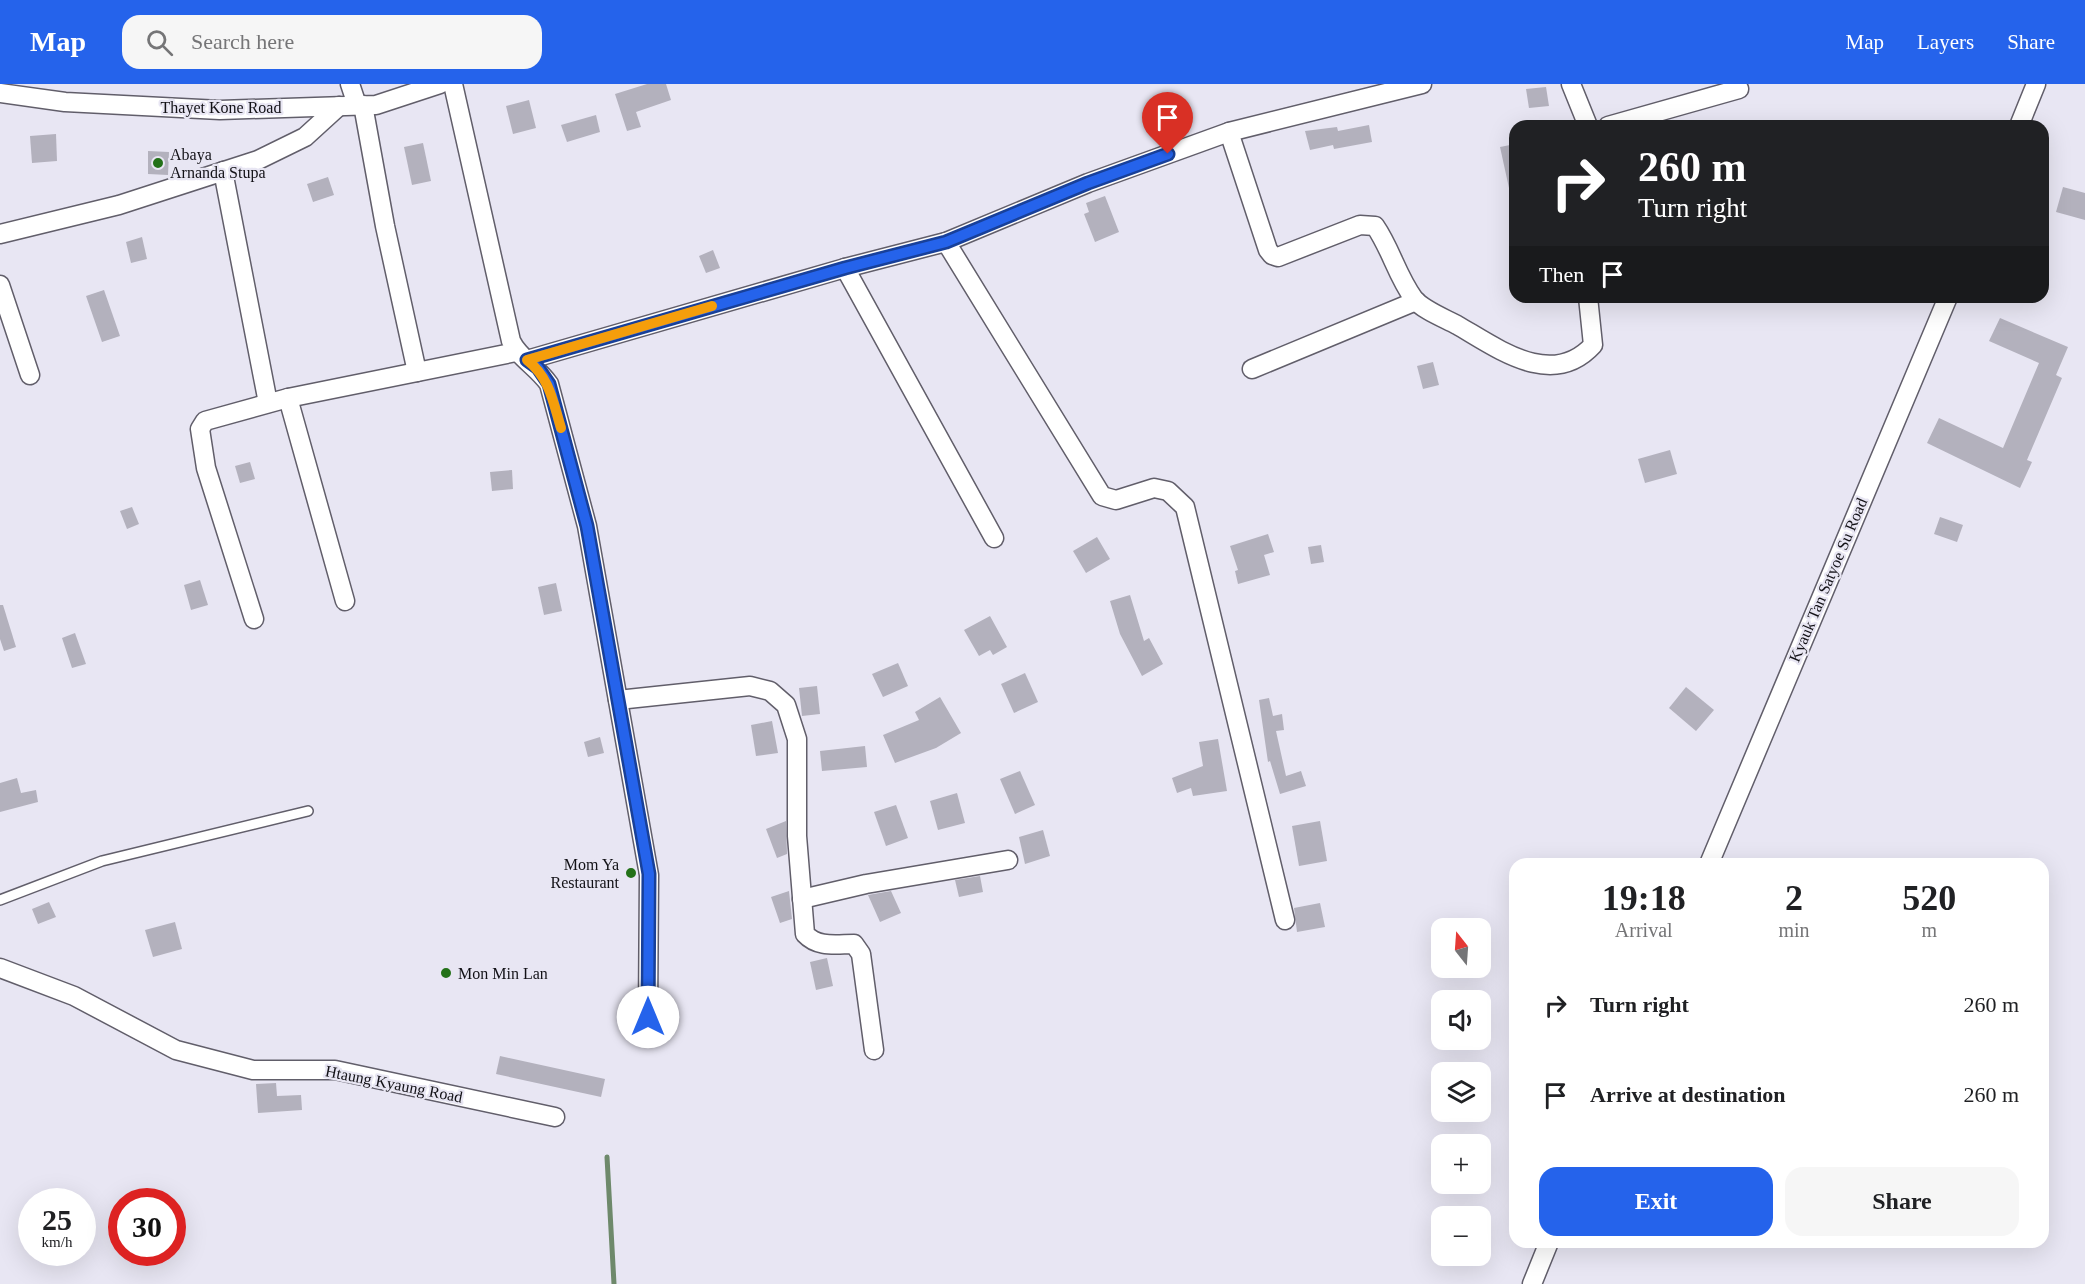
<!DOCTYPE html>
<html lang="en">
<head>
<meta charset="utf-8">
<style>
  body { margin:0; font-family:"Times New Roman",serif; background:#f6f6f6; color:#202124; height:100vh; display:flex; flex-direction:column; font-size:22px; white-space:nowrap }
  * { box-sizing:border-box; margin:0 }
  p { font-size:20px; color:#757577 }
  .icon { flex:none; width:33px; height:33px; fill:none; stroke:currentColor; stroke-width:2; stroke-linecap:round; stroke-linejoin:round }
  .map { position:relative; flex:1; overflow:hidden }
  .drawer { position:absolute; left:1509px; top:774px; width:540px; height:390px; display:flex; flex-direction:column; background:#fff; border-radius:18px; box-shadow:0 6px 24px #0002 }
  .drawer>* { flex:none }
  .banner { position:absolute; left:1509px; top:36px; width:540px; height:183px; border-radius:18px; box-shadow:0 6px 24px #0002; background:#202124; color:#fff; overflow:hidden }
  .needle { width:39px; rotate:343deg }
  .tools { position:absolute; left:1431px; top:834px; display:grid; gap:12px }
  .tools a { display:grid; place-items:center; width:60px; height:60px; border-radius:12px; background:#fff; box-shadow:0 6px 24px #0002; font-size:30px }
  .speed { position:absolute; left:18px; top:1104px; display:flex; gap:12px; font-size:30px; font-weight:700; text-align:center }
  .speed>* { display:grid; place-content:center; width:78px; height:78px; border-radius:50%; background:#fff; box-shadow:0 6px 24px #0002; line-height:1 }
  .speed small { font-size:15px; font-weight:400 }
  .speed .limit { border:9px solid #d22; background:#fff; color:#111 }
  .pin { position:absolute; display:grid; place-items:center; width:51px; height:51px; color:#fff; margin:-62px -26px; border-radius:50% 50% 50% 0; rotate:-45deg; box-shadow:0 0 6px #0007 }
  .pin .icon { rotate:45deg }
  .me { position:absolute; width:66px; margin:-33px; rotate:0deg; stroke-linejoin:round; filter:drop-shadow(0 0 4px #0008) }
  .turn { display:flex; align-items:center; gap:21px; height:126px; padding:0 30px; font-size:27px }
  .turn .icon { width:78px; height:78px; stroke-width:2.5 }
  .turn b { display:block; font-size:42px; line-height:51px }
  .then { display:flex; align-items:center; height:57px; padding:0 30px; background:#0003; gap:12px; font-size:22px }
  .eta { display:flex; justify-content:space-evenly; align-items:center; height:102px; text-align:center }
  .eta b { font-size:36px; font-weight:800; line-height:42px }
  .button { display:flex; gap:12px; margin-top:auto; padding:12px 30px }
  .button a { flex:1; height:69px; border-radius:18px; background:#2563eb; color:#fff; font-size:24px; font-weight:800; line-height:69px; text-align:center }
  .button a+a { background:#f6f6f6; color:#202124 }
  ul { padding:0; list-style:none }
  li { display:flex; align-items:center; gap:18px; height:90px; padding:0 30px }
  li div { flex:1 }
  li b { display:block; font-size:22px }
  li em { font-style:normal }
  header { display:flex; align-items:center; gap:36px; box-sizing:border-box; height:84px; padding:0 30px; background:#2563eb; color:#fff }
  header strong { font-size:28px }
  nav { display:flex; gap:33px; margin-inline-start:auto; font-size:21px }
  .search { width:420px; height:54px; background:#f6f6f6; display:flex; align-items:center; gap:15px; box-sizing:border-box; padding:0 21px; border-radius:18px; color:#757577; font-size:22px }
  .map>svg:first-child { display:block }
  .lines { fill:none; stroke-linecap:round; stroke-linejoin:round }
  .stream { stroke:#6e896b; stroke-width:5 }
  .building { fill:#b3b1bd }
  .lane-casing { stroke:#615e6a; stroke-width:12 }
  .street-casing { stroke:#615e6a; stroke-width:21 }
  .lane { stroke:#fff; stroke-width:9 }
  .street { stroke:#fff; stroke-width:18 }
  .route-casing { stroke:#184099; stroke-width:15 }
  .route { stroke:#2563eb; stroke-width:10 }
  .slow { stroke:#f59e0b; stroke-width:10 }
  .poi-dot { fill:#237118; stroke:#e8e6f3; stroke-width:2 }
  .labels { text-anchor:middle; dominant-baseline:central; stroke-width:4.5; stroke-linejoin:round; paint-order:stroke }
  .street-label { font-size:16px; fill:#121116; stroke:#e8e6f3 }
  .poi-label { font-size:16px; fill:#121116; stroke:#e8e6f3; text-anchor:start }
</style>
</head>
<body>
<header>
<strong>Map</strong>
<div class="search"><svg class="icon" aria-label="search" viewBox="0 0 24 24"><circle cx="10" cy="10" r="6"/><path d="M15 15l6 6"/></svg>Search here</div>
<nav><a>Map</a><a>Layers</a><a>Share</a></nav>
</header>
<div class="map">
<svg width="2085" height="1200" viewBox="0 0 2085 1200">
  <rect width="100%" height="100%" fill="#e8e6f3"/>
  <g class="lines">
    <path class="stream" d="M 607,1073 L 614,1200"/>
  </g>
  <g class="building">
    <path d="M 647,0 L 666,0 L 671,16 L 636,28 L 641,43 L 627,47 L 615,10 Z"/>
    <path d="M 1546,3 L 1549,22 L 1529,24 L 1526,5 Z"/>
    <path d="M 529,16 L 536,44 L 513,50 L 506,22 Z"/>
    <path d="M 596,31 L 600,48 L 567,58 L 561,41 Z"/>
    <path d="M 1369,41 L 1372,58 L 1334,65 L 1333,61 L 1310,66 L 1305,47 L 1337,43 L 1338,47 Z"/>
    <path d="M 56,50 L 57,77 L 32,79 L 30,52 Z"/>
    <path d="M 423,59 L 431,97 L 412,101 L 404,63 Z"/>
    <path d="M 1515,60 L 1515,104 L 1509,104 L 1500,63 Z"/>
    <path d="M 148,67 L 169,68 L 168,91 L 148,90 Z"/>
    <path d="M 328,93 L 334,111 L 313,118 L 307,100 Z"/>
    <path d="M 2063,103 L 2085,109 L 2085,136 L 2056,128 Z"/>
    <path d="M 1105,112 L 1119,148 L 1095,158 L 1084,130 L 1089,128 L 1086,119 Z"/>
    <path d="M 142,153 L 147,175 L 131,179 L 126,158 Z"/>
    <path d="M 713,166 L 720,184 L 706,189 L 699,172 Z"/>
    <path d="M 104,206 L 120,252 L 102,258 L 86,212 Z"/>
    <path d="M 2000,234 L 2068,263 L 2056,291 L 2062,294 L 2027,376 L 2032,378 L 2020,404 L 1927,359 L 1939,334 L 2003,364 L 2039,279 L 1989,257 Z"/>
    <path d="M 1433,278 L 1439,301 L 1423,305 L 1417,282 Z"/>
    <path d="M 1670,366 L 1677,390 L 1645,399 L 1638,375 Z"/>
    <path d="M 250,378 L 255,395 L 240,399 L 235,382 Z"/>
    <path d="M 512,386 L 513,405 L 492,407 L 490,388 Z"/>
    <path d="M 132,423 L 139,440 L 127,445 L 120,427 Z"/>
    <path d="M 1940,433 L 1963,441 L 1957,458 L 1934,450 Z"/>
    <path d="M 1268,450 L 1274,468 L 1264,471 L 1270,491 L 1238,500 L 1235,487 L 1238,486 L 1230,462 Z"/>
    <path d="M 1097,453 L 1110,475 L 1086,489 L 1073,467 Z"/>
    <path d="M 1321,461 L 1324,478 L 1311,480 L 1308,463 Z"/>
    <path d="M 200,496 L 208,521 L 191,526 L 184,501 Z"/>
    <path d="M 556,499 L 562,527 L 544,531 L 538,503 Z"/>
    <path d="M 1130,511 L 1144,557 L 1149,554 L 1163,580 L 1142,592 L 1120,550 L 1110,517 Z"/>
    <path d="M 0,521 L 3,521 L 16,563 L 4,567 L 0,555 Z"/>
    <path d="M 990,532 L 1007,563 L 993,571 L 990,566 L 979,572 L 964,546 Z"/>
    <path d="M 75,549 L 86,580 L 72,584 L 62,554 Z"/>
    <path d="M 898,579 L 908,602 L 883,613 L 872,590 Z"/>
    <path d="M 1025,589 L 1038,618 L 1014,629 L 1001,600 Z"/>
    <path d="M 817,602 L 820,630 L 802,632 L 799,604 Z"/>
    <path d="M 1686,603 L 1714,626 L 1696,647 L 1669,624 Z"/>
    <path d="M 940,613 L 961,649 L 936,664 L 895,679 L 883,651 L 919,636 L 915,628 Z"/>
    <path d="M 1269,614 L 1273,632 L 1282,630 L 1284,646 L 1276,647 L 1286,692 L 1301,687 L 1306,702 L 1280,710 L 1270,677 L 1268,678 L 1259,616 Z"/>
    <path d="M 772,637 L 778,669 L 756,672 L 751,641 Z"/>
    <path d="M 600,653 L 604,669 L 588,673 L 584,658 Z"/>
    <path d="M 1218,655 L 1227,707 L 1193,712 L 1191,704 L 1177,709 L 1172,694 L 1203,682 L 1199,658 Z"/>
    <path d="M 865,662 L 867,683 L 822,687 L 820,667 Z"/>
    <path d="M 1020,687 L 1035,721 L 1015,730 L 1000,695 Z"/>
    <path d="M 17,694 L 21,709 L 36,706 L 38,718 L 0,728 L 0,699 Z"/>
    <path d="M 957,709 L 965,739 L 938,746 L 930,717 Z"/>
    <path d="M 896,721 L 908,754 L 886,762 L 874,728 Z"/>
    <path d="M 786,737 L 787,770 L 777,774 L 766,745 Z"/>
    <path d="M 1320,737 L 1327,777 L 1299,782 L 1292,742 Z"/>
    <path d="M 1043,746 L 1050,772 L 1025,780 L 1019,753 Z"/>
    <path d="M 980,792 L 983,808 L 959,813 L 955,796 Z"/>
    <path d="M 789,807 L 792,835 L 780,839 L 771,813 Z"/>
    <path d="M 891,807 L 901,829 L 880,838 L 868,811 Z"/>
    <path d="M 49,818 L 56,833 L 38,840 L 32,825 Z"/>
    <path d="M 1320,819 L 1325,843 L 1297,848 L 1294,824 Z"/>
    <path d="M 175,838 L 182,865 L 153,873 L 145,846 Z"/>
    <path d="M 827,874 L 833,902 L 816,906 L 810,878 Z"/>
    <path d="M 500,972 L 605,995 L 601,1013 L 496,990 Z"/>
    <path d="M 276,999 L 277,1012 L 301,1011 L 302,1026 L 258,1029 L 256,1000 Z"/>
  </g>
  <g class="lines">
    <g class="lane-casing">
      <path id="lane" d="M 0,816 L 102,777 L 308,727"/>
    </g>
    <g class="street-casing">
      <g id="street">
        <path d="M 350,0 L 357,21"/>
        <path d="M 453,0 L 511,257 C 519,274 537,283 549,300 L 587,442 L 649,791 L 648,933"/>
        <path d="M 1571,0 L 1588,42"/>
        <path d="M 0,9 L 65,18 L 220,26 L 376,21 L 440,0"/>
        <path d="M 363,21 L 385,142 L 417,288"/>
        <path d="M 1608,42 L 1739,5"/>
        <path d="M 2019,42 L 2036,0"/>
        <path d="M 1229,48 L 1268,166 L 1272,171 L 1278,173 L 1360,141 L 1375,142 C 1391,165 1397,192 1414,215 C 1423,226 1444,234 1457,241 C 1497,264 1552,306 1593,261 L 1588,213"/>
        <path d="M 223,87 L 268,319"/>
        <path d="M 0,150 L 119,121 L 258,76 L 305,53 L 339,22"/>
        <path d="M 946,158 L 1102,412 L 1116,416 L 1154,404 L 1168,407 L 1185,423 L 1285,836"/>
        <path d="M 845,184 L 994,454"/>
        <path d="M 0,201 L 30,291"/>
        <path d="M 527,276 L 845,184 L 946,158 L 1088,99 L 1229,48 L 1422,0"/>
        <path d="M 1252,285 L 1416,217"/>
        <path d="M 288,314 L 345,517"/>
        <path d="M 254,535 L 206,384 L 200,345 L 205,337 L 288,314 L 516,268"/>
        <path d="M 618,616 L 750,602 L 770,607 L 786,621 L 797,655 L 797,752 L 805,850 C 818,864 836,860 854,860 L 861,870 L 874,966"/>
        <path d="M 1709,780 L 1948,213"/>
        <path d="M 802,815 L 866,800 L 1008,776"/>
        <path d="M 0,884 L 74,912 L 176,966 L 253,986 L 335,986 L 555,1033"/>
        <path d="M 1532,1200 L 1549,1158"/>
      </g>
    </g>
    <use href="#lane" class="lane"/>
    <use href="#street" class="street"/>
  </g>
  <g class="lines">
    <g class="route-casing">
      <path id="route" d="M 648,933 L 649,790 L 587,442 L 549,300 L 538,284 L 527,276 L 845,184 L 946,158 L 1088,99 L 1168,70"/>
    </g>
    <use href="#route" class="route"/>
    <path class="slow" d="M 561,344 C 553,318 550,294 527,276 L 712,222"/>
  </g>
  <g class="poi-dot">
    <circle cx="158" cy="79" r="6"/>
    <circle cx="631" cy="789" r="6"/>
    <circle cx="446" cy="889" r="6"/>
  </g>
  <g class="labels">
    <g class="street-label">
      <text x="221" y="23">Thayet Kone Road</text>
      <text transform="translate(1828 496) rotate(-67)">Kyauk Tan Satyoe Su Road</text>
      <text transform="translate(394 1000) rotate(11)">Htaung Kyaung Road</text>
    </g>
    <g class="poi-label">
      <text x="170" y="70">Abaya<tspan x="170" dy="18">Arnanda Stupa</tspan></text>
      <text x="619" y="780" text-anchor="end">Mom Ya<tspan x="619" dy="18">Restaurant</tspan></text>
      <text x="458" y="889">Mon Min Lan</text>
    </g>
  </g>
</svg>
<div class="tools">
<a><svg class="needle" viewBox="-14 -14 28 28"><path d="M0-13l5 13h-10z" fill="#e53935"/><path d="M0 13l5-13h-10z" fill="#757577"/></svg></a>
<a><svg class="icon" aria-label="sound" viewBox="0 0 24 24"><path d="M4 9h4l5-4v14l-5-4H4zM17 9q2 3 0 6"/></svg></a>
<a><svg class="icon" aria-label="layers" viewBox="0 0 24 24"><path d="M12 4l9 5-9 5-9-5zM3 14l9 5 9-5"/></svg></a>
<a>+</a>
<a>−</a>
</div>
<div class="speed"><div>25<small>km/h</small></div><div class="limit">30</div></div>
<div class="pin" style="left:1168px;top:70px;background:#d93025"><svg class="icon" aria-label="arrive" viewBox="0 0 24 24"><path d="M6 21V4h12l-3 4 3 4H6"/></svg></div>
<svg class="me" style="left:648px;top:933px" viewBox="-20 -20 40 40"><circle r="19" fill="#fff"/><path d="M0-13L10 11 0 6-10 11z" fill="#2563eb"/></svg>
<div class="banner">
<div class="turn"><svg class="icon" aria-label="right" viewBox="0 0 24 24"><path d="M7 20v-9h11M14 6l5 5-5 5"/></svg><div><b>260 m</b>Turn right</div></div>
<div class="then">Then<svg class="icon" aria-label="arrive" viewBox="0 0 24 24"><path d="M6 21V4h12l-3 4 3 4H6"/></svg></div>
</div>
<section class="drawer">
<div class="eta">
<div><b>19:18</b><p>Arrival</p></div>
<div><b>2</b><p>min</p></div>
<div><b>520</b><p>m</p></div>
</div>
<ul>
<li><svg class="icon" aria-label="right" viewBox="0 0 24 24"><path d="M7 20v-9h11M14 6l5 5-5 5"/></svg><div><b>Turn right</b></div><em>260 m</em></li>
<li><svg class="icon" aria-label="arrive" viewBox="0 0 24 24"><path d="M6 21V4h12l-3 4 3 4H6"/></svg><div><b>Arrive at destination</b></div><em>260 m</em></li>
</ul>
<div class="button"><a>Exit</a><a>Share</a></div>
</section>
</div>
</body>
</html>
